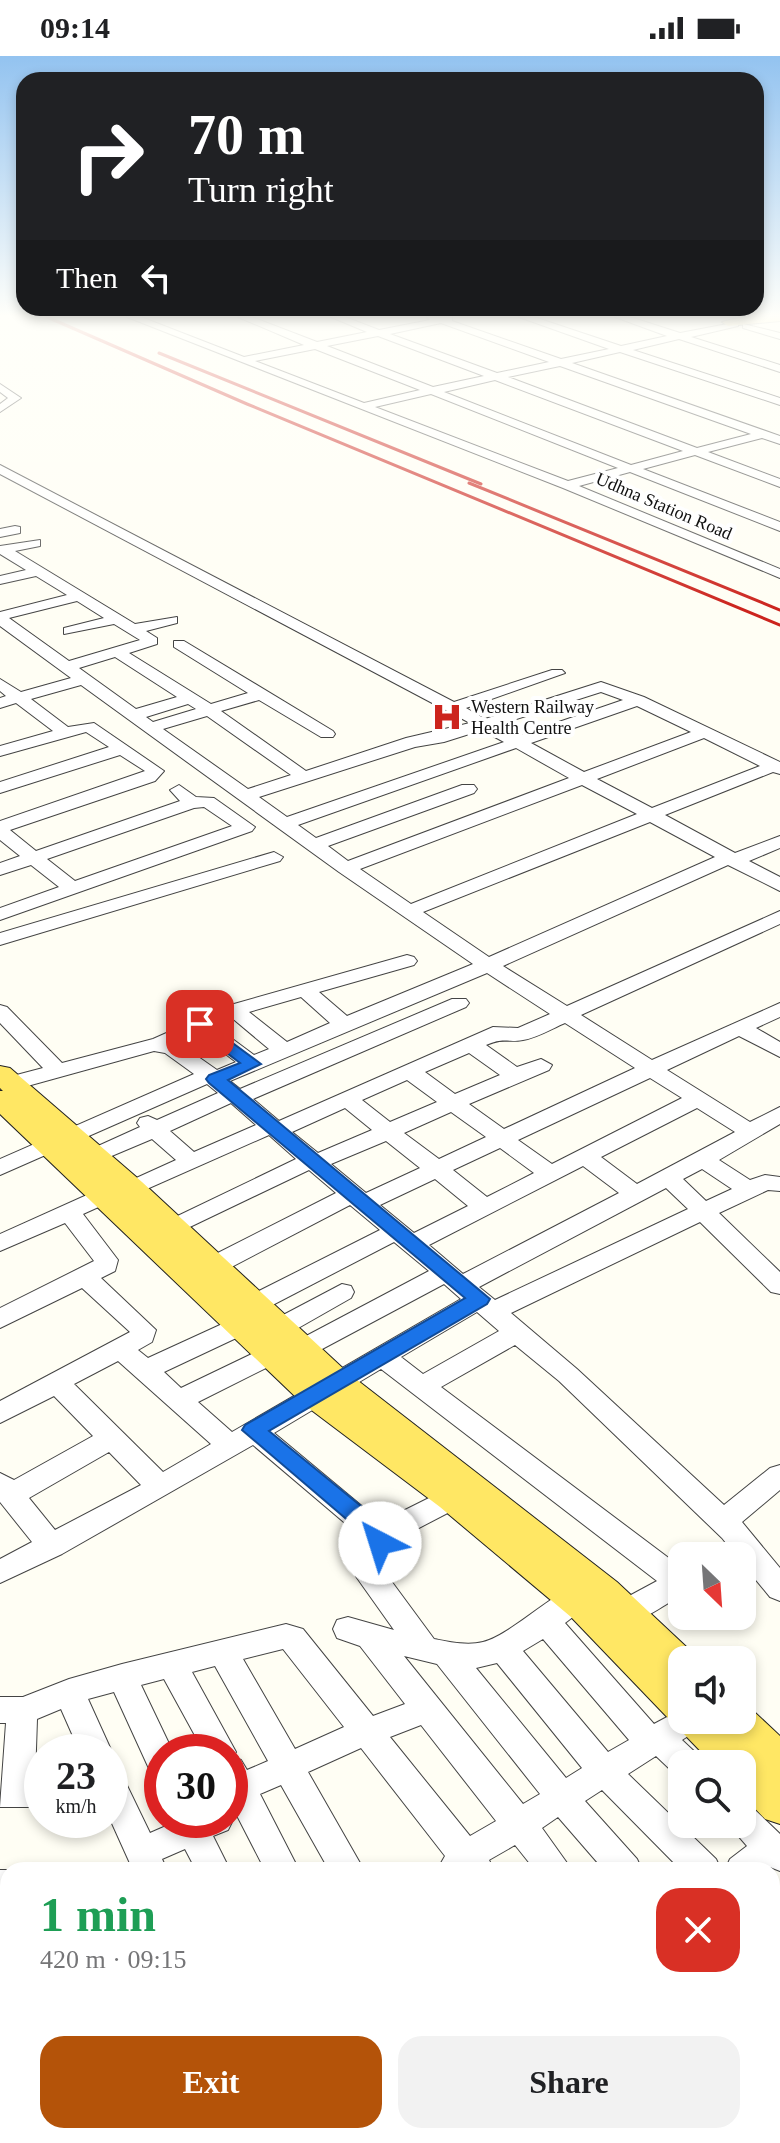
<!DOCTYPE html>
<html lang="en">
<head>
<meta charset="utf-8">
<style>
  body { margin:0; font-family:Georgia,serif; background:#f2f2f2; color:#202124; height:100vh; display:flex; flex-direction:column; font-size:30px; white-space:nowrap }
  * { box-sizing:border-box; margin:0 }
  p { font-size:26px; color:#757577 }
  .icon { flex:none; width:44px; height:44px; fill:none; stroke:currentColor; stroke-width:2; stroke-linecap:round; stroke-linejoin:round }
  .map { position:relative; flex:1; overflow:hidden }
  .panel { position:absolute; left:0px; top:1806px; width:780px; height:282px; display:flex; flex-direction:column; background:#fff; border-radius:24px 24px 0 0; box-shadow:0 4px 12px #0003 }
  .panel>* { flex:none }
  .top-card { position:absolute; left:16px; top:16px; width:748px; height:244px; border-radius:24px; box-shadow:0 4px 12px #0003; background:#202124; color:#fff; overflow:hidden }
  .needle { width:52px; rotate:155deg }
  .tools { position:absolute; left:668px; top:1486px; display:grid; gap:16px }
  .tools a { display:grid; place-items:center; width:88px; height:88px; border-radius:16px; background:#fff; box-shadow:0 4px 12px #0003; font-size:40px }
  .speed { position:absolute; left:24px; top:1678px; display:flex; gap:16px; font-size:40px; font-weight:700; text-align:center }
  .speed>* { display:grid; place-content:center; width:104px; height:104px; border-radius:50%; background:#fff; box-shadow:0 4px 12px #0003; line-height:1 }
  .speed small { font-size:20px; font-weight:400 }
  .speed .limit { border:12px solid #d22; background:#fff; color:#111 }
  .pin { position:absolute; display:grid; place-items:center; width:68px; height:68px; color:#fff; margin:-34px; border-radius:16px; box-shadow:0 4px 12px #0006 }
  .me { position:absolute; width:88px; margin:-44px; rotate:320deg; stroke-linejoin:round; filter:drop-shadow(0 0 6px #0008) }
  .turn { display:flex; align-items:center; gap:28px; height:168px; padding:0 40px; font-size:36px }
  .turn .icon { width:104px; height:104px; stroke-width:2.5 }
  .turn b { display:block; font-size:56px; line-height:68px }
  .then { display:flex; align-items:center; height:76px; padding:0 40px; background:#0003; gap:16px; font-size:30px }
  .round { display:grid; place-items:center; flex:none; width:84px; height:84px; border-radius:24px; background:#f2f2f2 }
  .headline { display:flex; align-items:center; justify-content:space-between; height:136px; padding:0 40px }
  h1 { font-size:48px; font-weight:800; line-height:60px; color:#1e9e55 }
  .button { display:flex; gap:16px; margin-top:auto; padding:16px 40px }
  .button a { flex:1; height:92px; border-radius:24px; background:#b45309; color:#fff; font-size:32px; font-weight:800; line-height:92px; text-align:center }
  .button a+a { background:#f2f2f2; color:#202124 }
  .status { display:flex; justify-content:space-between; align-items:center; height:56px; padding:0 40px; background:#fff; direction:ltr }
  .status svg { height:22px; fill:currentColor }
  .map>svg:first-child { display:block }
  .lines { fill:none; stroke-linecap:round; stroke-linejoin:round }
  .minor-casing { stroke:#444; stroke-width:2 }
  .major-casing { stroke:#222; stroke-width:2 }
  .minor { fill:#fff; fill-rule:evenodd }
  .major { fill:#ffe764; fill-rule:evenodd }
  .rail { stroke:#cc241d; stroke-width:3 }
  .route { fill:#1a73e8; stroke:#114b97; stroke-width:2 }
  .labels { text-anchor:middle; dominant-baseline:central; stroke-width:8; stroke-linejoin:round; paint-order:stroke }
  .far-street-label { font-size:18px; fill:#111; stroke:#fff }
  .far-poi-label { font-size:18px; fill:#111; stroke:#fff; text-anchor:start }
</style>
</head>
<body>
<div class="status"><b>09:14</b><svg viewBox="0 0 49 12"><path d="M0 12V9h3v3zM5 12V6h3v6zM10 12V3h3v9zM15 12V0h3v12zM26 1h20v11H26zM47 4h2v5h-2z"/></svg></div>
<div class="map">
<svg width="780" height="2087" viewBox="0 0 780 2087">
  <rect width="100%" height="100%" fill="#fffef4"/>
  <g class="lines">
    <g class="minor-casing">
      <g id="minor">
        <path d="M 127,261 L 141,261 L 244,301 L 304,289 L 238,261 L 252,261 L 317,286 L 367,276 L 331,261 L 345,261 L 379,274 L 430,264 L 427,261 L 452,261 L 452,265 L 561,303 L 609,293 L 519,261 L 534,261 L 621,290 L 667,280 L 615,261 L 630,261 L 680,277 L 738,266 L 738,270 L 691,281 L 780,309 L 780,316 L 679,283 L 633,294 L 780,342 L 780,349 L 620,296 L 572,307 L 780,380 L 780,388 L 762,382 L 708,396 L 780,423 L 780,431 L 695,399 L 643,413 L 780,466 L 780,475 L 630,416 L 579,430 L 780,513 L 780,522 L 563,432 ZM 441,267 L 549,306 L 497,317 L 390,278 ZM 378,280 L 484,320 L 433,331 L 327,290 ZM 315,293 L 420,334 L 364,347 L 255,305 ZM 560,310 L 751,378 L 697,392 L 508,321 ZM 495,324 L 683,395 L 631,409 L 444,336 ZM 431,338 L 618,412 L 568,425 L 375,351 Z"/>
        <path d="M 743,268 L 780,277 L 780,283 L 743,272 Z"/>
        <path d="M 0,328 L 21,342 L 0,356 L 0,348 L 8,342 L 0,336 Z"/>
        <path d="M 0,409 L 454,646 L 552,614 L 562,614 L 565,617 L 466,652 L 485,663 L 601,626 L 644,641 L 780,706 L 780,718 L 773,716 L 665,759 L 735,797 L 780,780 L 780,792 L 749,805 L 780,821 L 780,835 L 728,809 L 503,910 L 567,950 L 780,855 L 780,868 L 581,959 L 652,1004 L 780,947 L 780,961 L 756,972 L 780,986 L 780,1001 L 739,980 L 667,1014 L 750,1066 L 780,1051 L 780,1068 L 719,1104 L 750,1124 L 765,1119 L 780,1121 L 780,1135 L 768,1134 L 719,1157 L 780,1216 L 780,1238 L 771,1236 L 700,1166 L 511,1257 L 577,1313 L 724,1449 L 770,1412 L 780,1409 L 780,1434 L 742,1466 L 780,1512 L 780,1545 L 770,1541 L 742,1507 L 742,1500 L 712,1500 L 716,1492 L 726,1487 L 722,1482 L 559,1325 L 515,1289 L 441,1331 L 682,1512 L 682,1539 C 661,1550 629,1577 605,1569 L 601,1561 L 605,1553 L 657,1525 L 381,1313 L 274,1377 L 381,1466 L 443,1435 L 453,1431 L 463,1435 L 467,1442 L 463,1449 L 394,1485 L 390,1495 L 378,1507 L 434,1583 C 450,1586 467,1590 483,1586 C 511,1579 557,1533 575,1532 C 578,1531 583,1534 586,1535 L 591,1543 L 586,1551 L 565,1567 L 654,1668 L 682,1653 L 682,1664 L 704,1664 L 699,1673 L 682,1684 L 697,1698 L 702,1708 L 682,1708 L 682,1720 L 675,1718 L 656,1700 L 628,1718 L 716,1803 L 721,1814 L 681,1814 L 602,1734 L 585,1745 L 637,1803 L 642,1814 L 604,1814 L 558,1761 L 542,1772 L 572,1814 L 535,1814 L 515,1789 L 489,1804 L 494,1814 L 437,1814 L 445,1800 L 361,1692 L 308,1716 L 364,1814 L 329,1814 L 281,1729 L 260,1738 L 299,1814 L 265,1814 L 230,1746 L 230,1696 L 204,1696 L 164,1623 L 141,1629 L 173,1696 L 162,1696 L 162,1721 L 151,1717 L 114,1636 L 88,1643 L 112,1696 L 110,1700 L 110,1696 L 80,1696 L 61,1653 L 37,1663 L 35,1723 L 42,1723 L 42,1751 L 0,1751 L 6,1667 L 0,1667 L 0,1641 L 23,1641 L 69,1623 L 122,1608 L 286,1568 L 303,1573 L 373,1660 L 405,1648 L 360,1590 L 337,1582 L 333,1573 L 337,1564 L 348,1561 L 394,1574 L 350,1512 L 348,1504 L 365,1484 L 253,1389 L 62,1498 L 0,1527 L 0,1503 L 32,1486 L 0,1446 L 0,1417 L 14,1424 L 93,1380 L 54,1340 L 0,1367 L 0,1345 L 130,1276 L 82,1232 L 0,1272 L 0,1252 L 94,1205 L 65,1167 L 0,1195 L 0,1178 L 98,1134 L 114,1134 L 118,1139 L 114,1144 L 83,1158 L 118,1204 L 115,1215 L 101,1222 L 156,1274 L 152,1286 L 138,1294 L 148,1302 L 231,1264 L 240,1261 L 249,1264 L 253,1270 L 249,1276 L 164,1316 L 181,1332 L 262,1293 L 271,1290 L 280,1293 L 284,1299 L 280,1305 L 198,1346 L 232,1376 L 461,1243 L 444,1228 L 309,1300 L 300,1303 L 291,1300 L 287,1294 L 291,1288 L 429,1215 L 394,1186 L 261,1255 L 252,1257 L 243,1255 L 239,1249 L 243,1243 L 380,1174 L 350,1149 L 220,1217 L 202,1217 L 199,1211 L 202,1205 L 336,1137 L 309,1114 L 171,1180 L 163,1177 L 159,1172 L 163,1167 L 296,1103 L 269,1079 L 131,1140 L 123,1138 L 119,1133 L 123,1128 L 176,1104 L 152,1083 L 95,1107 L 87,1105 L 84,1100 L 87,1095 L 140,1071 L 137,1067 L 140,1062 L 148,1060 L 157,1064 L 218,1037 L 207,1028 L 0,1119 L 0,1103 L 194,1018 L 165,997 L 154,995 L 13,1034 L 5,1032 L 2,1027 L 5,1022 L 43,1012 L 0,967 L 0,949 L 7,951 L 62,1007 L 153,983 L 227,950 L 407,899 L 414,901 L 417,905 L 414,909 L 319,936 L 347,960 L 473,908 L 339,816 L 81,629 L 31,643 L 68,671 L 94,667 L 164,715 L 155,725 L 10,774 L 36,795 L 180,745 L 170,734 L 179,729 L 196,741 L 214,742 L 255,771 L 252,775 L 0,864 L 0,852 L 59,831 L 31,809 L 0,819 L 0,807 L 20,800 L 0,784 L 0,765 L 145,715 L 120,699 L 0,737 L 0,726 L 109,691 L 86,676 L 0,700 L 0,690 L 53,675 L 16,647 L 0,652 L 0,642 L 6,640 L 0,635 L 0,623 L 21,636 L 71,622 L 0,570 L 0,556 L 67,539 L 36,520 L 0,528 L 0,520 L 26,514 L 0,498 L 0,490 L 40,484 L 40,490 L 15,495 L 135,568 L 177,561 L 177,567 L 146,575 L 157,582 L 157,588 L 129,597 L 211,648 L 248,637 L 174,591 L 174,585 L 184,585 L 333,675 L 335,678 L 333,681 L 321,681 L 259,644 L 221,655 L 306,715 L 406,682 L 470,667 L 0,418 ZM 77,545 L 104,562 L 64,572 L 64,578 L 114,568 L 140,584 L 69,605 L 9,562 ZM 115,601 L 177,641 L 136,653 L 79,612 ZM 601,636 L 623,644 L 518,680 L 498,669 ZM 188,648 L 196,653 L 153,666 L 146,661 ZM 637,650 L 691,676 L 584,716 L 531,687 ZM 207,660 L 291,719 L 248,733 L 163,673 ZM 482,674 L 504,686 L 287,761 L 259,741 L 415,691 L 444,686 ZM 704,682 L 760,710 L 652,752 L 597,723 ZM 516,692 L 569,722 L 348,805 L 328,790 L 474,737 L 477,733 L 474,729 L 462,729 L 316,782 L 298,769 ZM 582,729 L 637,758 L 411,848 L 360,813 ZM 204,751 L 232,770 L 75,825 L 47,803 L 194,752 ZM 650,766 L 715,801 L 489,901 L 423,856 ZM 487,917 L 550,958 L 518,972 L 493,971 L 279,1065 L 253,1043 L 466,951 L 469,947 L 466,943 L 452,943 L 240,1033 L 230,1025 ZM 301,941 L 330,967 L 287,986 L 249,956 ZM 232,962 L 269,993 L 254,999 L 215,970 ZM 565,967 L 635,1012 L 504,1073 L 469,1048 L 549,1014 L 552,1009 L 541,1003 L 517,1011 L 486,989 C 505,981 506,987 523,984 C 537,982 551,973 565,967 ZM 198,977 L 236,1006 L 217,1014 L 177,986 ZM 469,997 L 500,1019 L 455,1038 L 425,1016 ZM 650,1022 L 682,1042 L 552,1108 L 518,1084 ZM 407,1024 L 437,1046 L 390,1066 L 362,1044 ZM 231,1047 L 256,1069 L 194,1096 L 170,1075 ZM 345,1052 L 372,1074 L 318,1097 L 292,1076 ZM 697,1052 L 735,1076 L 637,1128 L 601,1101 ZM 451,1056 L 486,1081 L 439,1103 L 404,1077 ZM 386,1085 L 420,1112 L 366,1137 L 331,1108 ZM 500,1092 L 534,1117 L 487,1141 L 453,1114 ZM 583,1110 L 619,1137 L 463,1218 L 429,1189 ZM 702,1113 L 732,1133 L 706,1145 L 683,1123 ZM 435,1123 L 468,1150 L 414,1177 L 380,1149 ZM 666,1132 L 688,1153 L 495,1244 L 479,1231 ZM 477,1256 L 499,1275 L 423,1318 L 401,1301 ZM 118,1305 L 211,1388 L 163,1416 L 74,1328 ZM 109,1396 L 141,1429 L 55,1474 L 29,1442 ZM 543,1583 L 629,1684 L 608,1696 L 523,1595 ZM 283,1593 L 344,1671 L 295,1693 L 243,1603 ZM 404,1600 L 437,1608 L 540,1738 L 523,1748 ZM 497,1607 L 582,1712 L 566,1722 L 476,1612 ZM 215,1610 L 268,1705 L 247,1714 L 241,1704 L 233,1701 L 236,1696 L 192,1616 ZM 421,1669 L 496,1765 L 470,1780 L 390,1681 Z"/>
        <path d="M 15,470 L 20,471 L 20,477 L 0,481 L 0,473 Z"/>
        <path d="M 274,796 L 283,801 L 280,805 L 0,889 L 0,877 Z"/>
        <path d="M 342,1228 L 351,1230 L 354,1236 L 351,1242 L 286,1279 L 277,1282 L 268,1279 L 264,1273 L 268,1267 Z"/>
        <path d="M 110,1713 L 121,1717 L 150,1777 L 173,1767 L 171,1764 L 230,1764 L 230,1759 L 233,1764 L 228,1774 L 213,1780 L 230,1814 L 196,1814 L 185,1793 L 162,1803 L 167,1814 L 133,1814 L 110,1763 Z"/>
        <path d="M 742,1748 L 754,1753 L 780,1778 L 780,1815 L 770,1811 L 725,1814 L 730,1803 L 747,1790 L 728,1768 L 742,1768 Z"/>
        <path d="M 0,1814 L 9,1814 L 8,1844 L 0,1844 Z"/>
        <path d="M 772,1869 L 780,1872 L 780,1909 L 772,1906 Z"/>
        <rect x="0" y="1871" width="8" height="32"/>
        <path d="M 772,1958 L 780,1962 L 780,2031 L 772,2034 Z"/>
        <rect x="0" y="1980" width="8" height="36"/>
        <path d="M 0,2037 L 8,2041 L 8,2079 L 0,2075 Z"/>
        <path d="M 39,2080 L 95,2080 L 98,2087 L 42,2087 Z"/>
        <path d="M 195,2080 L 233,2080 L 232,2087 L 194,2087 Z"/>
        <path d="M 330,2080 L 368,2080 L 371,2087 L 333,2087 Z"/>
        <path d="M 435,2080 L 485,2080 L 482,2087 L 432,2087 Z"/>
        <path d="M 574,2080 L 613,2080 L 616,2087 L 577,2087 Z"/>
        <path d="M 669,2080 L 713,2080 L 710,2087 L 666,2087 Z"/>
      </g>
    </g>
    <g class="major-casing">
      <g id="major">
        <path d="M 741,261 L 780,261 L 780,265 L 728,270 L 722,266 Z"/>
        <path d="M 0,1010 L 10,1012 L 142,1126 L 348,1317 L 617,1526 L 696,1600 L 698,1604 L 682,1604 L 682,1664 L 742,1664 L 742,1649 L 750,1652 L 780,1680 L 780,1768 L 765,1763 L 742,1739 L 742,1708 L 713,1708 L 682,1676 L 676,1665 L 668,1662 L 571,1561 L 440,1451 L 302,1347 L 0,1058 L 0,1035 L 3,1035 L 0,1032 Z"/>
      </g>
    </g>
    <use href="#minor" class="minor"/>
    <use href="#major" class="major"/>
    <g class="rail">
      <path d="M 47,261 L 247,348 L 780,569"/>
      <path d="M 159,297 L 481,428"/>
      <path d="M 469,427 L 780,554"/>
    </g>
  </g>
  <linearGradient id="sky" x2="0" y2="1"><stop stop-color="#93c3f0"/><stop offset="0.47" stop-color="#fffffa"/><stop offset="1" stop-color="#fffffa" stop-opacity="0"/></linearGradient>
  <rect width="780" height="553" fill="url(#sky)"/>
  <path class="route" d="M 200,963 L 261,1008 L 228,1024 L 490,1243 L 487,1248 L 269,1375 L 383,1468 L 392,1487 L 388,1493 L 380,1496 L 371,1493 L 365,1479 L 242,1374 L 245,1369 L 465,1242 L 209,1027 L 206,1023 L 209,1019 L 240,1007 L 194,972 L 191,968 L 194,965 Z"/>
  <defs>
    <g id="hospital-bare" transform="scale(2.4)"><path d="M-5-5h3v3.5h4V-5h3V5h-3V1.5h-4V5h-3Z" fill="#cc241d" stroke="#fff" stroke-width="2.5" paint-order="stroke"/></g>
  </defs>
  <g fill-rule="evenodd">
    <use href="#hospital-bare" x="447" y="661"/>
  </g>
  <g class="labels">
    <g class="far-street-label">
      <text transform="translate(664 450) rotate(23)">Udhna Station Road</text>
    </g>
    <g class="far-poi-label">
      <text x="471" y="651">Western Railway<tspan x="471" dy="21">Health Centre</tspan></text>
    </g>
  </g>
</svg>
<div class="tools">
<a><svg class="needle" viewBox="-14 -14 28 28"><path d="M0-13l5 13h-10z" fill="#e53935"/><path d="M0 13l5-13h-10z" fill="#757577"/></svg></a>
<a><svg class="icon" aria-label="sound" viewBox="0 0 24 24"><path d="M4 9h4l5-4v14l-5-4H4zM17 9q2 3 0 6"/></svg></a>
<a><svg class="icon" aria-label="search" viewBox="0 0 24 24"><circle cx="10" cy="10" r="6"/><path d="M15 15l6 6"/></svg></a>
</div>
<div class="speed"><div>23<small>km/h</small></div><div class="limit">30</div></div>
<div class="pin" style="left:200px;top:968px;background:#d93025"><svg class="icon" aria-label="arrive" viewBox="0 0 24 24"><path d="M6 21V4h12l-3 4 3 4H6"/></svg></div>
<svg class="me" style="left:380px;top:1487px" viewBox="-20 -20 40 40"><circle r="19" fill="#fff"/><path d="M0-13L10 11 0 6-10 11z" fill="#1a73e8"/></svg>
<div class="top-card">
<div class="turn"><svg class="icon" aria-label="right" viewBox="0 0 24 24"><path d="M7 20v-9h11M14 6l5 5-5 5"/></svg><div><b>70 m</b>Turn right</div></div>
<div class="then">Then<svg class="icon" aria-label="left" viewBox="0 0 24 24"><path d="M17 20v-9H6M10 6l-5 5 5 5"/></svg></div>
</div>
<section class="panel">
<div class="headline"><div><h1>1 min</h1><p>420 m · 09:15</p></div><a class="round" style="background:#d93025;color:#fff"><svg class="icon" aria-label="close" viewBox="0 0 24 24"><path d="M6 6l12 12M18 6L6 18"/></svg></a></div>
<div class="button"><a>Exit</a><a>Share</a></div>
</section>
</div>
</body>
</html>
